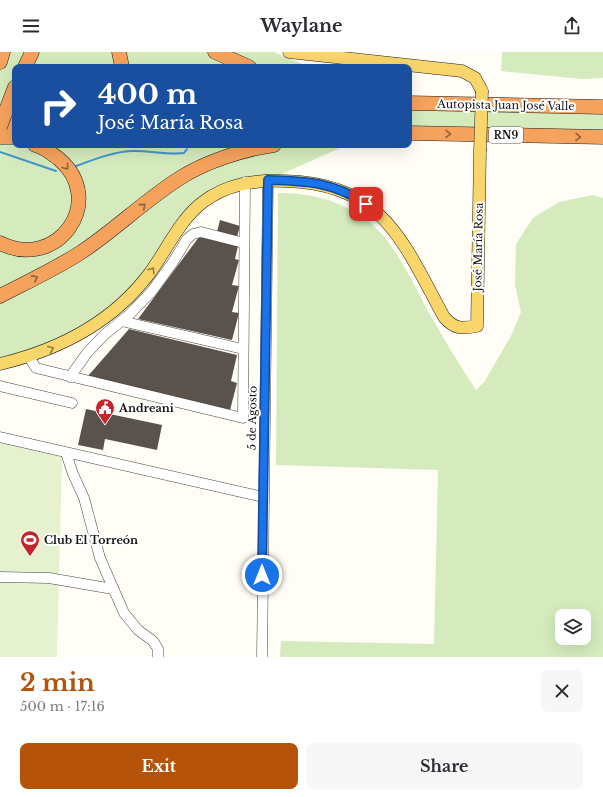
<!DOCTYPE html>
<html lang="en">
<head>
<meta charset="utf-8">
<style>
  body { margin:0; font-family:"Libre Baskerville",serif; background:#f7f7f7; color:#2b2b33; height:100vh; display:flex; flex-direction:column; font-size:15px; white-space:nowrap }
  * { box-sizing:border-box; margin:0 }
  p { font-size:13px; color:#7c7c81 }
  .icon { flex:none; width:22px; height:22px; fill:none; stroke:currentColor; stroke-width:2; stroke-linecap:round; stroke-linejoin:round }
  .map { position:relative; height:605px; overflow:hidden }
  .drawer { display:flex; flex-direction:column; background:#fff; flex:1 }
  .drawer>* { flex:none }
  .guide { position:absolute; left:12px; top:12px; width:400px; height:84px; border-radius:8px; box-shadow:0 4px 16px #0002; background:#1a4fa0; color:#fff; overflow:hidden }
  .fabs { position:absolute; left:555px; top:557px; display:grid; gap:8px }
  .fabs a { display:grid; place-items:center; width:36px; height:36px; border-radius:8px; background:#fff; box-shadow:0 4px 16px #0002; font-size:20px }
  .pin { position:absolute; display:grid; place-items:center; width:34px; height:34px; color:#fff; margin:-17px; border-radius:8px; box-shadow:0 2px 6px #0006 }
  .me { position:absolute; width:44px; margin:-22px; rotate:0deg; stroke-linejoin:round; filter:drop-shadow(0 0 3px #0008) }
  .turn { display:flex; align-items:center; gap:14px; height:84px; padding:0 20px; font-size:18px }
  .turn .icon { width:52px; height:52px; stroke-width:2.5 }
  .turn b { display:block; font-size:28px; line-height:34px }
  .round { display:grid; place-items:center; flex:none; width:42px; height:42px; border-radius:8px; background:#f7f7f7 }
  .overview { display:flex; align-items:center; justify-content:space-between; height:68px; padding:0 20px }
  h1 { font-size:24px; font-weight:700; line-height:30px; color:#b45309 }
  .primary-button { display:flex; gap:8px; margin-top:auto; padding:8px 20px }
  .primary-button a { flex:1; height:46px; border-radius:8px; background:#b45309; color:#fff; font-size:16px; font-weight:700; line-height:46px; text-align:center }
  .primary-button a+a { background:#f7f7f7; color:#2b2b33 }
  header { display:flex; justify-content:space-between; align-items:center; height:52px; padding:0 20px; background:#fff; font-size:18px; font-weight:700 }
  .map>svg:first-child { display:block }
  .green { fill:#d5ebbd; fill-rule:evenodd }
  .pitch { fill:#e6f2cf }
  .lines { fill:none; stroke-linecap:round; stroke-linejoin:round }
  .stream { stroke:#3f96cf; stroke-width:2 }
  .building { fill:#5a524d }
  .minor-casing { stroke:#444; stroke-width:11 }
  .major-casing { stroke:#222; stroke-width:13 }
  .highway-casing { stroke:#222; stroke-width:15 }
  .minor { stroke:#fff; stroke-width:10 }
  .major { stroke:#f9d66b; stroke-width:12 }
  .highway { stroke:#f5a25d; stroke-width:14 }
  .major-bridge-casing { stroke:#222; stroke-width:13; stroke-linecap:butt }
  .highway-bridge-casing { stroke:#222; stroke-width:15; stroke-linecap:butt }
  .major-bridge { stroke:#f9d66b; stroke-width:12 }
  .highway-bridge { stroke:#f5a25d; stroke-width:14 }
  .oneway { stroke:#8e613b }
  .oneway2 { stroke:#917d42 }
  .route-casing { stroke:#114b97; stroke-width:10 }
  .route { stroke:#1a73e8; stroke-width:7 }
  .labels { text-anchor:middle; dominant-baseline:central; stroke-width:4; stroke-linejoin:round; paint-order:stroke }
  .shield { fill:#fff; stroke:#585858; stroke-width:1 }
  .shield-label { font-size:10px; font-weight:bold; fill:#111 }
  .street-label { font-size:11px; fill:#111; stroke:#fff }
  .poi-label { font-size:11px; font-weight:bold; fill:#111; stroke:#fff; text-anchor:start }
</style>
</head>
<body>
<header><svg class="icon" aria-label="menu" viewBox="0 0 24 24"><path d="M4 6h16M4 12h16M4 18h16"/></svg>Waylane<svg class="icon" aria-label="share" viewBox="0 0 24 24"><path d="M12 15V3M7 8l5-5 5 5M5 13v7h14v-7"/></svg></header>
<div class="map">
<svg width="603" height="605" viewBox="0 0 603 605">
  <rect width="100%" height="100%" fill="#fffdf5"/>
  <g class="green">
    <path d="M 0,0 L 274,0 L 309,15 L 15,15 L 15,93 L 347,93 L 268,128 L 203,150 L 149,222 L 102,268 L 0,312 Z"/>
    <path d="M 502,0 L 603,0 L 603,26 L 582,27 L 501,19 Z"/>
    <path d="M 409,58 L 603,60 L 603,80 L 409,77 Z"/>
    <path d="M 278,141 C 315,140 356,153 381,181 C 401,204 414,233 428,259 C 443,286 459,312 476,338 L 485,329 L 512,282 L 521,260 L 515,233 L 516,192 L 533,166 L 559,150 L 593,143 L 603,146 L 603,605 L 280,605 L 281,589 L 434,592 L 438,418 L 276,413 ZM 562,564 L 584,564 L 584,586 L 562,586 Z"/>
  </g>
  <path class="pitch" d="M 0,390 L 62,405 L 57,605 L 0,605 Z"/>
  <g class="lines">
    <g class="stream">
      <path d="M 0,100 L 56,119"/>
      <path d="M 76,114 C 93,108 112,100 131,99 C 148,98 166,103 184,101 L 187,97"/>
    </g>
  </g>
  <g class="building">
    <path d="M 220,168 L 240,174 L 237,185 L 217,180 Z"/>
    <path d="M 199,185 L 238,194 L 235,207 L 239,208 L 232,233 L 239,234 L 232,260 L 239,261 L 232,288 L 138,267 Z"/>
    <path d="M 129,277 L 237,303 L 231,329 L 237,331 L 230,358 L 88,324 Z"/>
    <path d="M 86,357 L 162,373 L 157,398 L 105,387 L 103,398 L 78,393 Z"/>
  </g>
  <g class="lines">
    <g class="minor-casing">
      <g id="minor">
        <path d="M 121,269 L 243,297"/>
        <path d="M 29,305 L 36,316 L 243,366 L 245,130"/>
        <path d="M 70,325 L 87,301 L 104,283 L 130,262 L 152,239 L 173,210 L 187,187 L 193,182 L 201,180 L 244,191"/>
        <path d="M 0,334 L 72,351"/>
        <path d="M 0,385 L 263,445"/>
        <path d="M 66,401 L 73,422 L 84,446 L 100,506 L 124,561 L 138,578 L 153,589 L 158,597 L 158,605"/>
        <path d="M 0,525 L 49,526 L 113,537"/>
        <path d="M 262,605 L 268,128"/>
      </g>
    </g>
    <g class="major-casing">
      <g id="major">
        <path d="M 289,0 L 462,19 L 475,26 L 482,39"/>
        <path d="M 0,312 C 58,298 112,271 149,222 C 167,198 179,168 203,150 C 227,132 254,128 283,129 C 383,131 402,188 444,265 C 454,277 462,277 477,274 L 480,99"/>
      </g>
    </g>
    <g class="highway-casing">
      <g id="highway">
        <path d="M 119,0 L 122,15"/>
        <path d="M 215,0 L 249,15"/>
        <path d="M 0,10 L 3,0"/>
        <path d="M 25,15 L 32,0"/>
        <path d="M 409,51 L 603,55"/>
        <path d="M 7,56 L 15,35"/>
        <path d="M 0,72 L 15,71"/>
        <path d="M 409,81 L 603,85"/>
        <path d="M 0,85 L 15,85"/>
        <path d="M 0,191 C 57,220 108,149 59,107 C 51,101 44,95 35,93"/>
        <path d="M 0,244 C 27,230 55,217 80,201 C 115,178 145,148 180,126 C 205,110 244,97 274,93"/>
      </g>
    </g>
    <use href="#minor" class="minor"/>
    <use href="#major" class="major"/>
    <use href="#highway" class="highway"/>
    <g class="major-bridge-casing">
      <path id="major-bridge" d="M 480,99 L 482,39"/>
    </g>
    <g class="highway-bridge-casing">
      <path id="highway-bridge" d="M 0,75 L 7,56"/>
    </g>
    <use href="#major-bridge" class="major-bridge"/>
    <use href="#highway-bridge" class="highway-bridge"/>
  </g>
  <defs><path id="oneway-chevron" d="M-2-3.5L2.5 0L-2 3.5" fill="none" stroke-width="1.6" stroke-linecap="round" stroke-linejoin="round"/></defs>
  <g class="oneway">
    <use href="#oneway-chevron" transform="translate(448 82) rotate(1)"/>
    <use href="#oneway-chevron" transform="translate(578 85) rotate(1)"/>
    <use href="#oneway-chevron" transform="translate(66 115) rotate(52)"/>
    <use href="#oneway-chevron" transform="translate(143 154) rotate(-40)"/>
    <use href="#oneway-chevron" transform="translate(35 226) rotate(-28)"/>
  </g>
  <g class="oneway2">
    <use href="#oneway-chevron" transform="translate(152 218) rotate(-56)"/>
    <use href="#oneway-chevron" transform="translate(51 297) rotate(-22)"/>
  </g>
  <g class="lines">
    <g class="route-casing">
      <path id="route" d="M 262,523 L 268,128 C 306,129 334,130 366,152"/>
    </g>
    <use href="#route" class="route"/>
  </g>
  <defs>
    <g id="civic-pin" transform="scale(1)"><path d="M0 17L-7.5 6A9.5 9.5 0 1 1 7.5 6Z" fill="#c4262e" stroke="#fff"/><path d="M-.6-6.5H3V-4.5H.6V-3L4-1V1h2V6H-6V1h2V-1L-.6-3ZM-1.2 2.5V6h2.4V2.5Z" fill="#fff"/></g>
    <g id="stadium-pin" transform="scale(1)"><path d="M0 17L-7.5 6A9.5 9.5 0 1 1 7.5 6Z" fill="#c4262e" stroke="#fff"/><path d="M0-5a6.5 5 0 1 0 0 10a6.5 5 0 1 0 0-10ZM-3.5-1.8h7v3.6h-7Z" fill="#fff"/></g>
  </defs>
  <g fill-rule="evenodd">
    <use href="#civic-pin" x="105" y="356"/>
    <use href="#stadium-pin" x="30" y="488"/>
  </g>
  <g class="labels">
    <rect class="shield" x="489" y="75" width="34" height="16" rx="3"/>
    <g class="shield-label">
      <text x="506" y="83">RN9</text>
    </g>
    <g class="street-label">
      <text transform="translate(506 53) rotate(1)">Autopista Juan José Valle</text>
      <text transform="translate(478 195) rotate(-89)">José María Rosa</text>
      <text transform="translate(252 366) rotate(-89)">5 de Agosto</text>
    </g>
    <g class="poi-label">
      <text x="119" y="356">Andreani</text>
      <text x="44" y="488">Club El Torreón</text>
    </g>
  </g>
</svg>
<div class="fabs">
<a><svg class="icon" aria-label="layers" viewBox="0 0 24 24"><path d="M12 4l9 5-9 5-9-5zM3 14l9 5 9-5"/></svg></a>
</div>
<div class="pin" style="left:366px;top:152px;background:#d93025"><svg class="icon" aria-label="arrive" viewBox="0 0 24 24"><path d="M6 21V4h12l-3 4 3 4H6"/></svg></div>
<svg class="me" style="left:262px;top:523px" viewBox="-20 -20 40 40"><circle r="17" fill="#1a73e8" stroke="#fff" stroke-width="3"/><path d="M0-11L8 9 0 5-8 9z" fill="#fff"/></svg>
<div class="guide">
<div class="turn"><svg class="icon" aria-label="right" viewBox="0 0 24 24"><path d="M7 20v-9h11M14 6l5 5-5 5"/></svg><div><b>400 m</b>José María Rosa</div></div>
</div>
</div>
<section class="drawer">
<div class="overview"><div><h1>2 min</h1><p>500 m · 17:16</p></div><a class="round"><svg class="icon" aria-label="close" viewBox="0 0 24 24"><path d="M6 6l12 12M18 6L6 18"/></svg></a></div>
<div class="primary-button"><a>Exit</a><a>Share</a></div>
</section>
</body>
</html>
